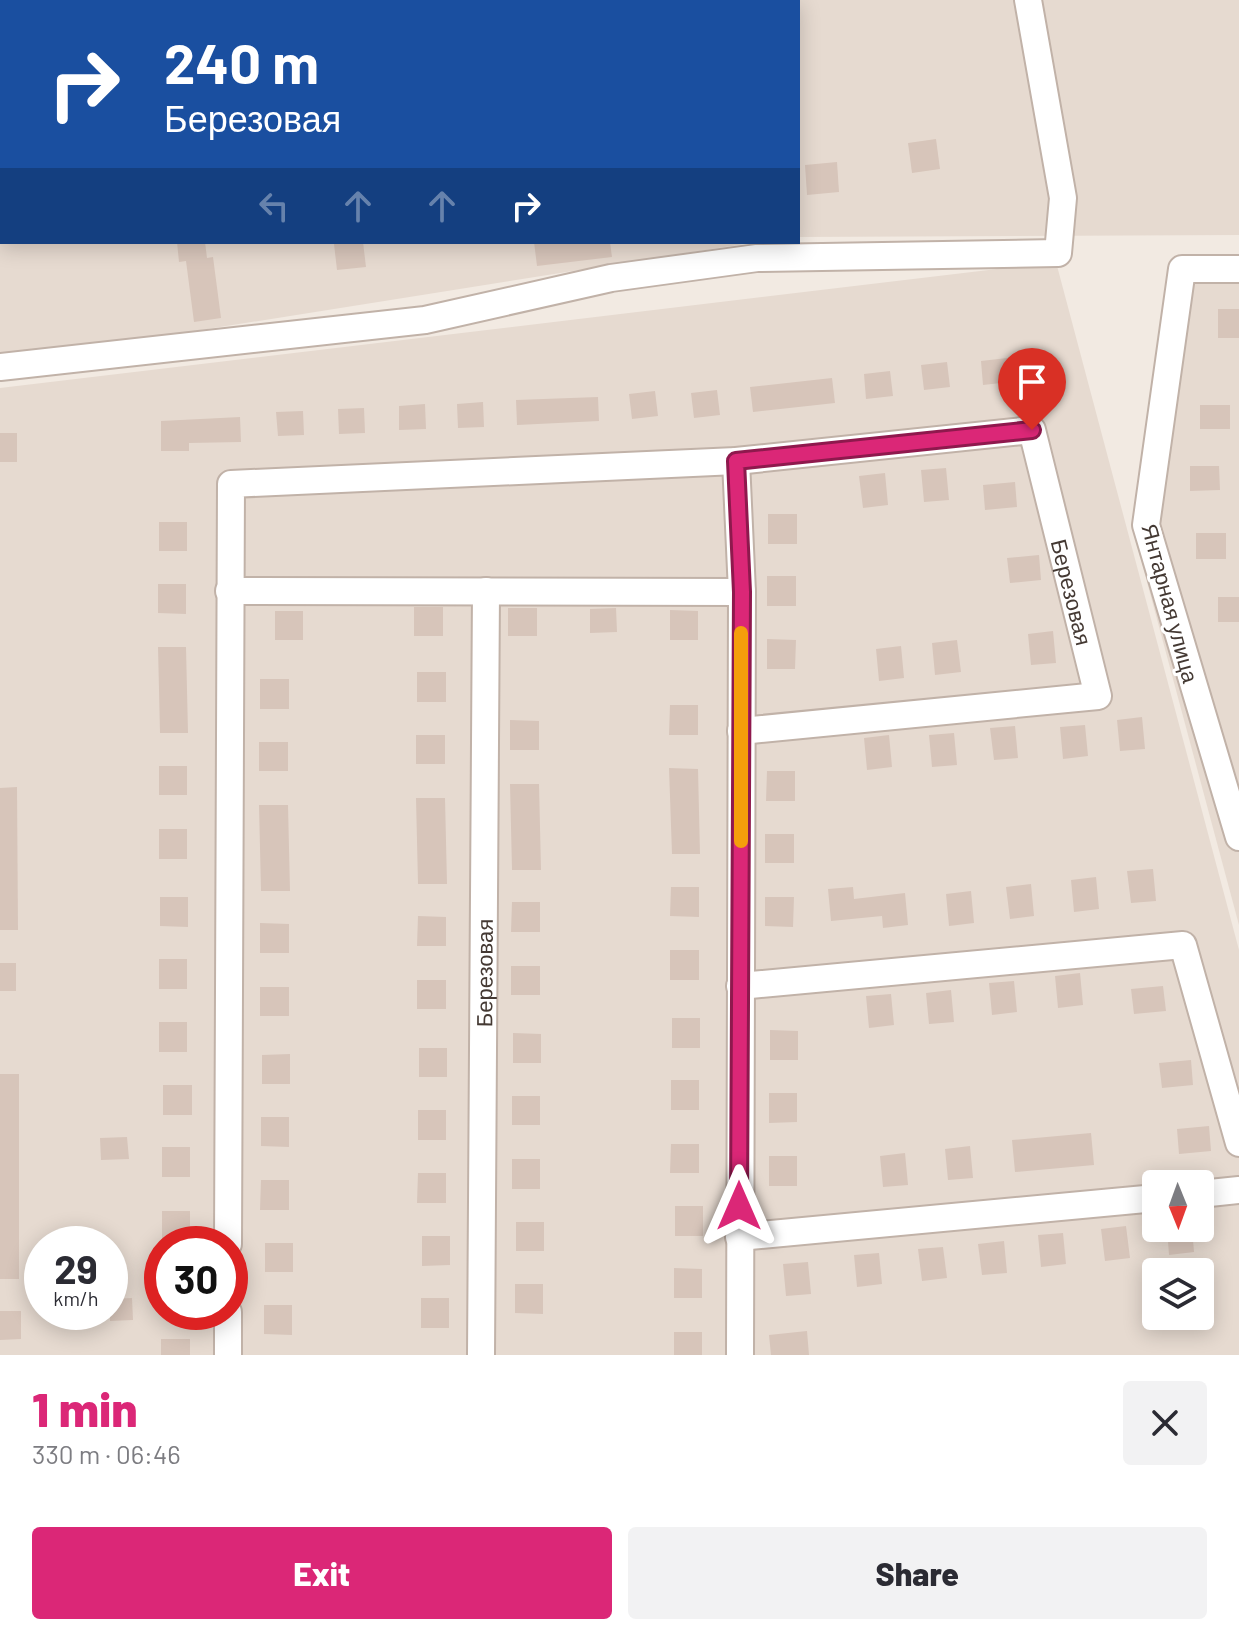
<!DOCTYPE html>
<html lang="en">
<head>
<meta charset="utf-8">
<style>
  body { margin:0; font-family:Barlow,sans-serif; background:#f2f2f3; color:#2b2b33; height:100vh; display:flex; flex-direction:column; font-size:30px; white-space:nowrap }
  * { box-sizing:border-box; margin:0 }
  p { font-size:26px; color:#7c7c81 }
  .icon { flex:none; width:44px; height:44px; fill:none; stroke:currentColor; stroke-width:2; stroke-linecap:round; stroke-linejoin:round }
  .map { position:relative; height:1355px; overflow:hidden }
  .panel { display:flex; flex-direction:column; background:#fff; flex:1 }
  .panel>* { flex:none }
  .hud { position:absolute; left:0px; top:0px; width:800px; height:244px; box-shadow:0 4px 20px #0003; background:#1a4fa0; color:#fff; overflow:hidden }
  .needle { width:52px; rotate:179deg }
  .buttons { position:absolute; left:1142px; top:1170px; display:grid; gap:16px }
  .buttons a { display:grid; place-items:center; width:72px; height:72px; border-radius:8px; background:#fff; box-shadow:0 4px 20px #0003; font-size:40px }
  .speed { position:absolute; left:24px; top:1226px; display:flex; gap:16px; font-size:40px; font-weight:700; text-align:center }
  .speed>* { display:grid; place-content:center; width:104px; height:104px; border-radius:50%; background:#fff; box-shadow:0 4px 20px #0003; line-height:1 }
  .speed small { font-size:20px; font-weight:400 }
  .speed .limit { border:12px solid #d22; background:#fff; color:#111 }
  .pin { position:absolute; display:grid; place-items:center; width:68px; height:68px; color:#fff; margin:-82px -34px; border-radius:50% 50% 50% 0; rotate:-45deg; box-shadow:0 0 8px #0007 }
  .pin .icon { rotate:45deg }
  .me { position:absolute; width:88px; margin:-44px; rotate:0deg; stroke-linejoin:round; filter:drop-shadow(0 0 6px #0008) }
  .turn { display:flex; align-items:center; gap:28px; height:168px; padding:0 32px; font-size:36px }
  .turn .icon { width:104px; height:104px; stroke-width:2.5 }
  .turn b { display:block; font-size:56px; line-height:68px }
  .lanes { display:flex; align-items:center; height:76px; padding:0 32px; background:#0003; justify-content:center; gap:40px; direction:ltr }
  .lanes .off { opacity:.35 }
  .round { display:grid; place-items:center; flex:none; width:84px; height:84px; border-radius:8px; background:#f2f2f3 }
  .summary { display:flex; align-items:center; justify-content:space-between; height:136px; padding:0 32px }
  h1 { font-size:48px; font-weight:800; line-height:60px; color:#db2777 }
  .button { display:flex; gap:16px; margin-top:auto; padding:16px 32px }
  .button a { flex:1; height:92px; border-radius:8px; background:#db2777; color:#fff; font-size:32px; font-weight:800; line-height:92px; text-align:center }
  .button a+a { background:#f2f2f3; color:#2b2b33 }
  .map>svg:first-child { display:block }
  .residential { fill:#e6dad0; fill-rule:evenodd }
  .building { fill:#d7c5ba }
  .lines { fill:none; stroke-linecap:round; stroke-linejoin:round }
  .minor-casing { stroke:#c1b2a8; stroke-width:30 }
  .minor { stroke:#fff; stroke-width:26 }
  .route-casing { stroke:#8e194d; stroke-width:20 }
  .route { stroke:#db2777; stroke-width:14 }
  .slow { stroke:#f59e0b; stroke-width:14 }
  .labels { text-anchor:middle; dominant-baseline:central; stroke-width:6; stroke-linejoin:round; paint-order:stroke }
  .street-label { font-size:22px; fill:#443933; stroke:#fff }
</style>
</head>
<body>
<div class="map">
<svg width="1239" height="1355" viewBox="0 0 1239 1355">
  <rect width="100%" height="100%" fill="#f2eae2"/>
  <g class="residential">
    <path d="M 0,0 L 1239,0 L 1239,235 L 798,237 L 798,2 L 2,2 L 2,242 L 756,242 L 0,362 Z"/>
    <path d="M 1056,262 L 1239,950 L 1239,1355 L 0,1355 L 0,388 ZM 1156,1184 L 1200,1184 L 1200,1228 L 1156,1228 ZM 42,1244 L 110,1244 L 110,1312 L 42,1312 ZM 162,1244 L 230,1244 L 230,1312 L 162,1312 ZM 1156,1272 L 1200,1272 L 1200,1316 L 1156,1316 Z"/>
    <path d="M 1171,262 L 1239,263 L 1239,925 L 1132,526 Z"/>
  </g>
  <g class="building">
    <path d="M 936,139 L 940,169 L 912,173 L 908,143 Z"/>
    <path d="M 837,162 L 839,192 L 807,195 L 805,165 Z"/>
    <path d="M 177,242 L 205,242 L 207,258 L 213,257 L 221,318 L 194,322 L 186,261 L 179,262 Z"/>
    <path d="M 363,242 L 366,267 L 337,270 L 334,244 Z"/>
    <path d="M 534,242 L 610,242 L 612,257 L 537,266 Z"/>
    <rect x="1218" y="309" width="21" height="29"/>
    <path d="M 1007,358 L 1010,382 L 983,385 L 981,361 Z"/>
    <path d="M 947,362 L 950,387 L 924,390 L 921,365 Z"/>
    <path d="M 890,371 L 893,396 L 866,399 L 864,374 Z"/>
    <path d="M 832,378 L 835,403 L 753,412 L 750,387 Z"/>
    <path d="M 717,390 L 720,415 L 694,418 L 691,393 Z"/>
    <path d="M 655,391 L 658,416 L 632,419 L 629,394 Z"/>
    <path d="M 598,397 L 599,421 L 517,425 L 516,400 Z"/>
    <path d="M 483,402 L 484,427 L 458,428 L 457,404 Z"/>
    <path d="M 425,404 L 426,429 L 399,430 L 399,406 Z"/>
    <rect x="1200" y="405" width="30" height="24"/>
    <path d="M 364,408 L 365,433 L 339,434 L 338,409 Z"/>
    <path d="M 303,411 L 304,435 L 278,436 L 276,412 Z"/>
    <path d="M 240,417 L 241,442 L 189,443 L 189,451 L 161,451 L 161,421 Z"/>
    <rect x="0" y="433" width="17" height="29"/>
    <path d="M 1190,466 L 1219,466 L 1220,490 L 1190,491 Z"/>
    <path d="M 946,468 L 949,500 L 924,502 L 921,470 Z"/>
    <path d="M 885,473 L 888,505 L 863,508 L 859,476 Z"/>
    <path d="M 1015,482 L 1017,507 L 985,510 L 983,485 Z"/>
    <rect x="768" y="514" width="29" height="30"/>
    <rect x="159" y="522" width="28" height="29"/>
    <rect x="1196" y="533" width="30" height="26"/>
    <path d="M 1039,555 L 1041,580 L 1010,583 L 1007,558 Z"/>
    <rect x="767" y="576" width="29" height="30"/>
    <path d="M 158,584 L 186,584 L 186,614 L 158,613 Z"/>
    <rect x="1218" y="597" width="21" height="25"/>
    <rect x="414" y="607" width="29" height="29"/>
    <rect x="508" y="608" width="29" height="28"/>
    <path d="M 616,608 L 617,632 L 590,633 L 590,609 Z"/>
    <path d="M 670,610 L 698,611 L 698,640 L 670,640 Z"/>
    <rect x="275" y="611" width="28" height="29"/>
    <path d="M 1053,631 L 1056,663 L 1031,665 L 1028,634 Z"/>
    <path d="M 767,639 L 796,640 L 795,669 L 767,669 Z"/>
    <path d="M 957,640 L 961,672 L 935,675 L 932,643 Z"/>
    <path d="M 901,646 L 904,678 L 879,681 L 876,649 Z"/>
    <path d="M 158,647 L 186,647 L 188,733 L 160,733 Z"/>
    <rect x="417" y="672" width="29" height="30"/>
    <rect x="260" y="679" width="29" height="30"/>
    <path d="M 670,705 L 698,705 L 698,735 L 669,735 Z"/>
    <path d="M 1142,717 L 1145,749 L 1120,751 L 1117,720 Z"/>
    <path d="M 510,720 L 539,721 L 539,750 L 510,750 Z"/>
    <path d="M 1085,725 L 1088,756 L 1063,759 L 1060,727 Z"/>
    <path d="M 1015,726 L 1018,758 L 994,760 L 990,728 Z"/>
    <path d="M 954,733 L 957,765 L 932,767 L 929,735 Z"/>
    <rect x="416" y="735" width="29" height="29"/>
    <path d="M 889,735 L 892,767 L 867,770 L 864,738 Z"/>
    <rect x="259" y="742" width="29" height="29"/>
    <rect x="159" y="766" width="28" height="29"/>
    <path d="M 669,768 L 698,769 L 700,854 L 672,854 Z"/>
    <path d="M 767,771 L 795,771 L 795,801 L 766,801 Z"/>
    <path d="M 510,784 L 539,784 L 541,870 L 512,870 Z"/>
    <path d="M 17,787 L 18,930 L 0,930 L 0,788 Z"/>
    <path d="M 416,798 L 445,798 L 447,884 L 418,884 Z"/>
    <path d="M 259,805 L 288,805 L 290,891 L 261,891 Z"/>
    <rect x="159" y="829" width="28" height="30"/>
    <rect x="765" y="834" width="29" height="29"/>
    <path d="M 1153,869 L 1156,901 L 1131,903 L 1127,871 Z"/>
    <path d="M 1096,877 L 1099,909 L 1074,912 L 1071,880 Z"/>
    <path d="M 1031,884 L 1034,916 L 1010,919 L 1006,887 Z"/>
    <path d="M 671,887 L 699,887 L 699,917 L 670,916 Z"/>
    <path d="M 853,887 L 854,899 L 905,893 L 908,925 L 883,928 L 882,916 L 831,921 L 828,889 Z"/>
    <path d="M 971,891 L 974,923 L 949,926 L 946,894 Z"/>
    <path d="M 160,897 L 188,897 L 188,927 L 160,926 Z"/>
    <path d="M 765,897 L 794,897 L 793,927 L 765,926 Z"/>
    <path d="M 512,902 L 540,902 L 540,932 L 511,932 Z"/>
    <path d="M 418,916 L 446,917 L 446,946 L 417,946 Z"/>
    <path d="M 260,923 L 289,924 L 289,953 L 260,953 Z"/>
    <rect x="670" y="950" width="29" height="30"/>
    <rect x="159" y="959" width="28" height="30"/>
    <rect x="0" y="963" width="16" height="28"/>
    <rect x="511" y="966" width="29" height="29"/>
    <path d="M 1080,973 L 1083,1005 L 1058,1008 L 1055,976 Z"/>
    <rect x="417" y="980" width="29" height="29"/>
    <path d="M 1014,981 L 1017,1012 L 992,1015 L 989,983 Z"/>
    <path d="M 1163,986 L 1166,1011 L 1134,1014 L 1131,989 Z"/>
    <rect x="260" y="987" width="29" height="29"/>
    <path d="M 951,990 L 954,1022 L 929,1024 L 926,993 Z"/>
    <path d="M 891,994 L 894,1025 L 869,1028 L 866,996 Z"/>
    <rect x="672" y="1018" width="28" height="30"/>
    <rect x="159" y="1022" width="28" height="30"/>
    <path d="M 770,1030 L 798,1031 L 798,1060 L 770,1060 Z"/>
    <path d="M 513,1033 L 541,1034 L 541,1063 L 513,1063 Z"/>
    <rect x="419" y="1048" width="28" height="29"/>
    <path d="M 290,1054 L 290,1084 L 262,1084 L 262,1055 Z"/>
    <path d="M 1191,1060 L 1193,1085 L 1162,1088 L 1159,1063 Z"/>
    <rect x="0" y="1074" width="19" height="205"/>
    <rect x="671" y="1080" width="28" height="30"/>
    <rect x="163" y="1085" width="29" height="30"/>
    <path d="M 769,1093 L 797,1093 L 797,1122 L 769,1123 Z"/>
    <rect x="512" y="1096" width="28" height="29"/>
    <rect x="418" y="1110" width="28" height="30"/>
    <path d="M 261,1117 L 289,1117 L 289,1147 L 261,1146 Z"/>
    <path d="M 1209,1126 L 1211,1151 L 1179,1154 L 1177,1129 Z"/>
    <path d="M 1091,1133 L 1094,1165 L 1015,1172 L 1012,1140 Z"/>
    <path d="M 127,1137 L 129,1159 L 101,1160 L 100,1138 Z"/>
    <path d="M 671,1144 L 699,1144 L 699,1173 L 670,1173 Z"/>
    <path d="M 970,1146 L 973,1178 L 948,1180 L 945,1149 Z"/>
    <rect x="162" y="1147" width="28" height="30"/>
    <path d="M 905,1153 L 908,1185 L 883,1187 L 880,1156 Z"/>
    <rect x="769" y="1156" width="28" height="30"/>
    <rect x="512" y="1159" width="28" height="30"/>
    <path d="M 418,1173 L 446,1173 L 446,1203 L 417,1203 Z"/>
    <path d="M 261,1180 L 289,1180 L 289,1210 L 260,1210 Z"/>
    <rect x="675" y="1206" width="28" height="30"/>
    <rect x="162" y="1211" width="28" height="29"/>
    <rect x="516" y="1222" width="28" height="29"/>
    <path d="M 1126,1226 L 1130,1258 L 1105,1261 L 1101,1229 Z"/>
    <path d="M 1167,1228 L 1192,1228 L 1194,1252 L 1169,1255 Z"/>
    <path d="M 1063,1233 L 1066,1264 L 1041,1267 L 1038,1235 Z"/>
    <path d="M 422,1236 L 450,1236 L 450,1265 L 422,1266 Z"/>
    <path d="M 1004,1241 L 1007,1273 L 982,1275 L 978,1244 Z"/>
    <rect x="265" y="1243" width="28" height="29"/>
    <path d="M 943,1247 L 947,1278 L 922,1281 L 918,1249 Z"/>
    <path d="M 879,1253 L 882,1284 L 857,1287 L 854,1255 Z"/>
    <path d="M 808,1262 L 811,1294 L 786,1296 L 783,1264 Z"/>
    <path d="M 674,1268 L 702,1269 L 702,1298 L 674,1298 Z"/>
    <path d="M 515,1284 L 543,1284 L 543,1314 L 515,1313 Z"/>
    <path d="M 132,1298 L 133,1320 L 110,1321 L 110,1299 Z"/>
    <rect x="421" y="1298" width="28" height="30"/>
    <path d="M 264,1305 L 292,1305 L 292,1335 L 264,1334 Z"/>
    <path d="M 0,1311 L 21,1311 L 21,1339 L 0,1340 Z"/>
    <path d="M 807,1331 L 809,1355 L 771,1355 L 769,1335 Z"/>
    <rect x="674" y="1332" width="28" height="23"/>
    <rect x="161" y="1339" width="29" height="16"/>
  </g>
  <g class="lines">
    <g class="minor-casing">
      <g id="minor">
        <path d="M 1239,269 L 1182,269 L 1146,525 L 1239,837"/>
        <path d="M 0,367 L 425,320 L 611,278 L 757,258 L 1058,253 L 1063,198 L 1028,0"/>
        <path d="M 736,461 L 742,592 L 740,1355"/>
        <path d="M 229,591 L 742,592"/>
        <path d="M 740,986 L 1183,945 L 1239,1143"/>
        <path d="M 1200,1194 L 1239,1190"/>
        <path d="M 739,1237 L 1156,1198"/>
        <path id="s1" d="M 228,1244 L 231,484 L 736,461 L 1032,430 L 1098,696 L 741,731"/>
        <path d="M 228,1355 L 228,1312"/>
        <path id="s2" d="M 481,1355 L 486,591"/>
      </g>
    </g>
    <use href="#minor" class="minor"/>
  </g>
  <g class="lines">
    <g class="route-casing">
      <path id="route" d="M 739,1206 L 742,592 L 736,461 L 1032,430"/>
    </g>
    <use href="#route" class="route"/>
    <path class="slow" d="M 741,841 L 741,633"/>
  </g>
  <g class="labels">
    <g class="street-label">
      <text stroke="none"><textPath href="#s1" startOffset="1730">Березовая</textPath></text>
      <text transform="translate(1171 603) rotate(75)">Янтарная улица</text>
      <text stroke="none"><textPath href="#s2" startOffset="382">Березовая</textPath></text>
    </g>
  </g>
</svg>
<div class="buttons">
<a><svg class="needle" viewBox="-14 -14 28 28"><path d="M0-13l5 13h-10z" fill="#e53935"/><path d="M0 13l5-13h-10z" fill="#7c7c81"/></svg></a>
<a><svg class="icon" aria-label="layers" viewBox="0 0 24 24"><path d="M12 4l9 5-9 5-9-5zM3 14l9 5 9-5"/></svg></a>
</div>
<div class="speed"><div>29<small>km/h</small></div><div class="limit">30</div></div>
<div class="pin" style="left:1032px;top:430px;background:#d93025"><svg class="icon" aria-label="arrive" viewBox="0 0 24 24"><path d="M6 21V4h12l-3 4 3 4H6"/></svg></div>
<svg class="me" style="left:739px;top:1206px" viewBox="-20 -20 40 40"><path d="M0-17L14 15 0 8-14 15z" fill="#db2777" stroke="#fff" stroke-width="4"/></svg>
<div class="hud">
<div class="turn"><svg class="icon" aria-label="right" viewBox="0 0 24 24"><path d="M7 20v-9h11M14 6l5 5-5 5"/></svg><div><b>240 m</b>Березовая</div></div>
<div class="lanes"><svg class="icon off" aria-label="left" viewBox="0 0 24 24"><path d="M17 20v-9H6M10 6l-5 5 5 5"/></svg><svg class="icon off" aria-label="ahead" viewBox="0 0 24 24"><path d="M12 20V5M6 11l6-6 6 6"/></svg><svg class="icon off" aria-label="ahead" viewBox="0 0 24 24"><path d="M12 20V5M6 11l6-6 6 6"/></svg><svg class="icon" aria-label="right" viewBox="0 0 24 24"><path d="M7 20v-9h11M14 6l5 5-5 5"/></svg></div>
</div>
</div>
<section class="panel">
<div class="summary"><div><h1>1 min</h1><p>330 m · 06:46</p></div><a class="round"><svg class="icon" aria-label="close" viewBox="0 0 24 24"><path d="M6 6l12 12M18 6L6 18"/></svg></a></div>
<div class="button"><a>Exit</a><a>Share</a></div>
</section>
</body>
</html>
